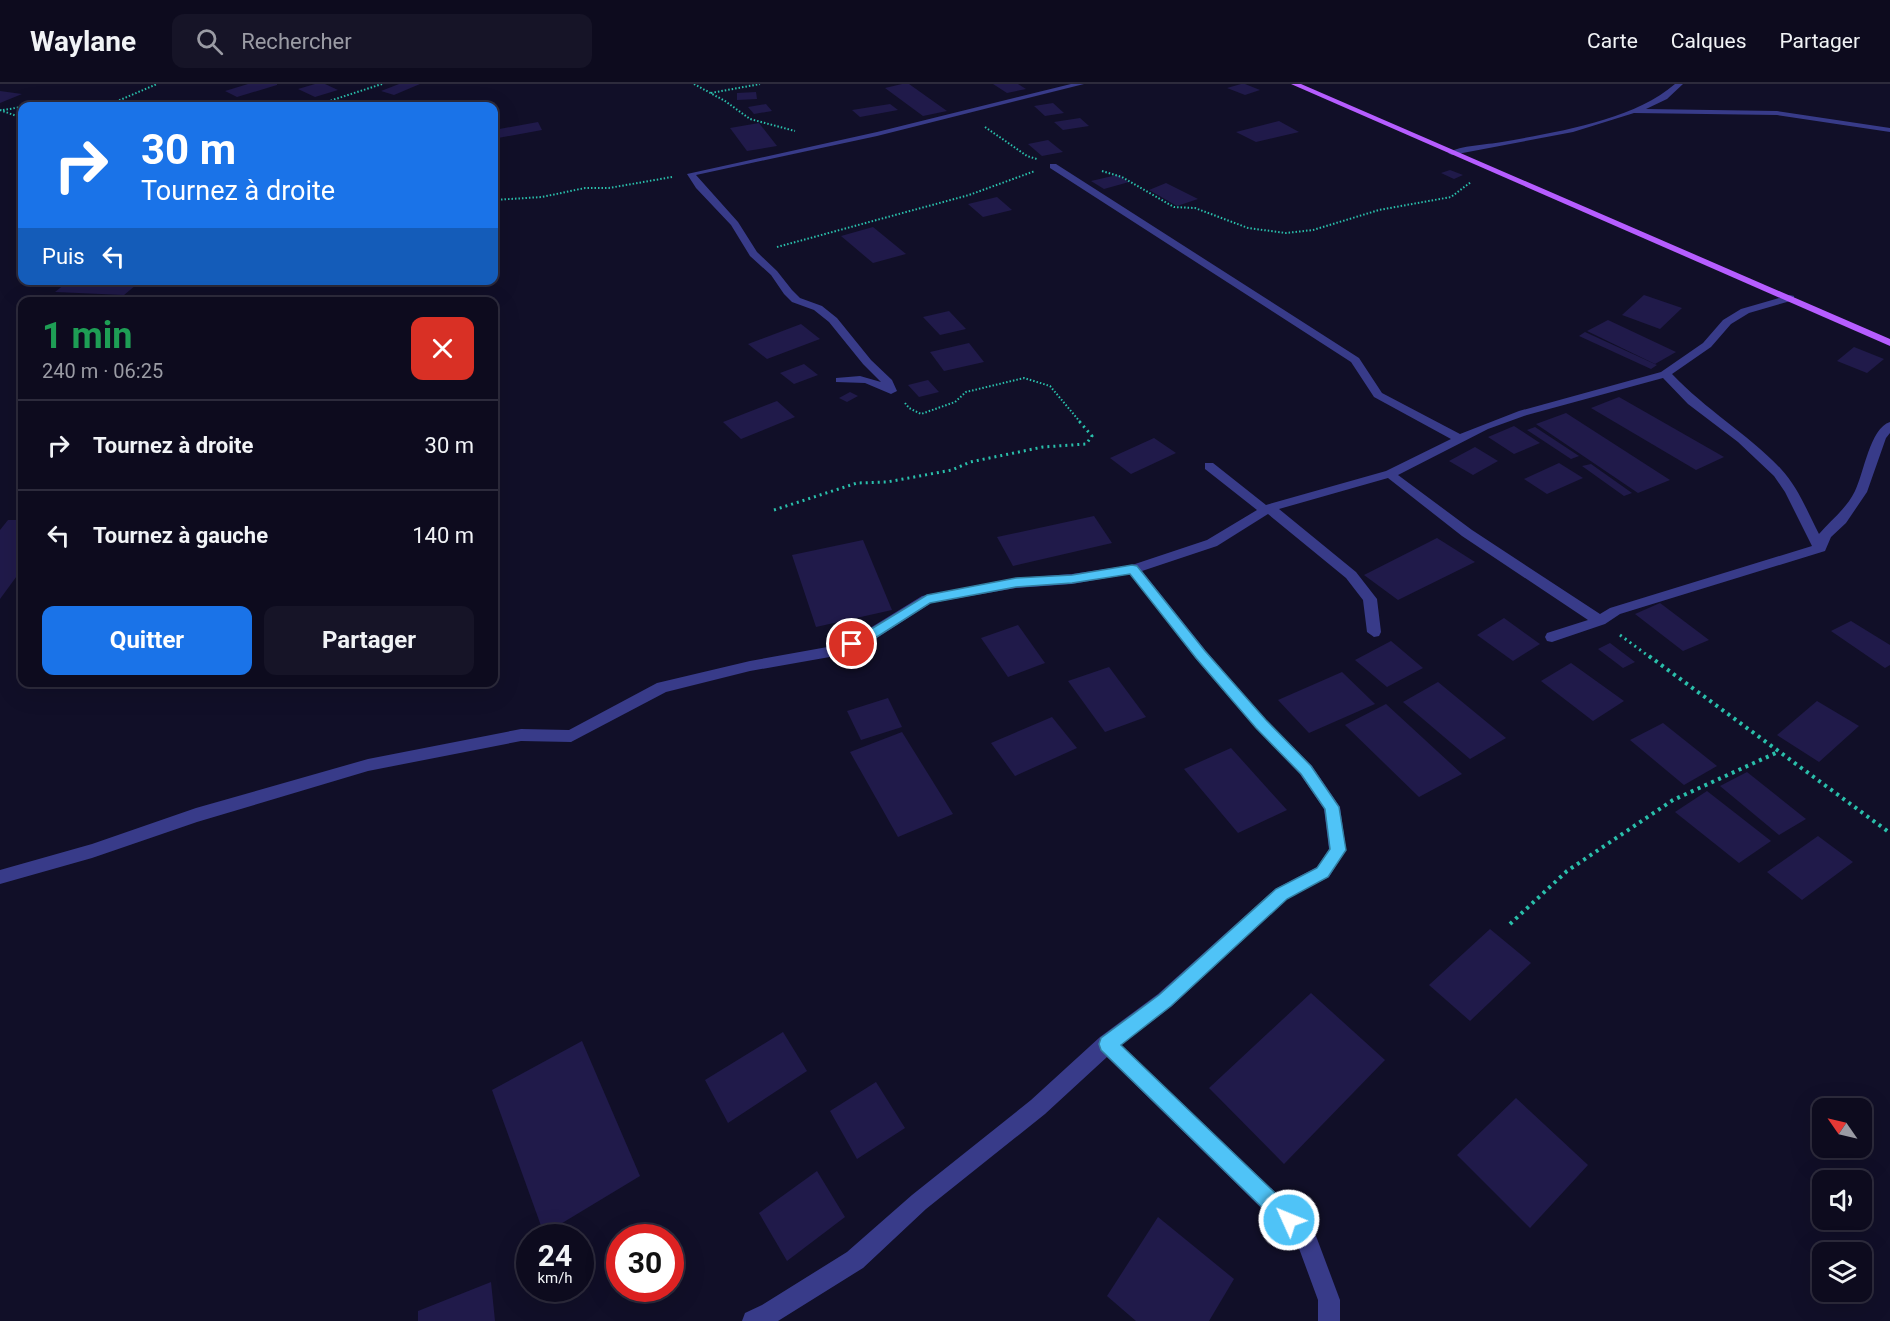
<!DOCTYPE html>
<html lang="fr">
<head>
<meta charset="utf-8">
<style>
  body { margin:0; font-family:Roboto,sans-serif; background:#161427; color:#f1f3f6; height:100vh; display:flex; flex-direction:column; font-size:22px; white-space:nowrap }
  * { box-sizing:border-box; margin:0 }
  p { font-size:20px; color:#9a9ba4 }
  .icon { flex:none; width:33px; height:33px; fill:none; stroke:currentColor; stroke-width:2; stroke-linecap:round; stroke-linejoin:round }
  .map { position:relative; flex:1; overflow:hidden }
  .details { position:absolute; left:18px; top:213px; width:480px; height:390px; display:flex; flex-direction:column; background:#0d0b1e; border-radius:12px; box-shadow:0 6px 24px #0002,0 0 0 2px #2d2b3c }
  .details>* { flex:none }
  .guide { position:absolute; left:18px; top:18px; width:480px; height:183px; border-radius:12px; box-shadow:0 6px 24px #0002,0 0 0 2px #2d2b3c; background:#1a73e8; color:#fff; overflow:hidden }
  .needle { width:39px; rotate:304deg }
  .controls { position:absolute; left:1812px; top:1014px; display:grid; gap:12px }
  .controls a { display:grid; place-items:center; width:60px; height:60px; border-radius:12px; background:#0d0b1e; box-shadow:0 6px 24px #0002,0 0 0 2px #2d2b3c; font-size:30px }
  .speed { position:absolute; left:516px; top:1140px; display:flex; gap:12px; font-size:30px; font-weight:700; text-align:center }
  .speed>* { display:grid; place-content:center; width:78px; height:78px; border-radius:50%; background:#0d0b1e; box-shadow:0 6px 24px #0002,0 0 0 2px #2d2b3c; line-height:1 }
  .speed small { font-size:15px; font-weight:400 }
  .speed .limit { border:9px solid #d22; background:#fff; color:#111 }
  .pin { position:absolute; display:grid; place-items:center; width:51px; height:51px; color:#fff; margin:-26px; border:3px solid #fff; border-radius:50%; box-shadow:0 2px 6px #0007 }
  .me { position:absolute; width:66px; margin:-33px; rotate:314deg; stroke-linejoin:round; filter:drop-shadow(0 0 4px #0008) }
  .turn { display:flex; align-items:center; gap:21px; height:126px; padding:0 24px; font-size:27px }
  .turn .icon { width:78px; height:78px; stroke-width:2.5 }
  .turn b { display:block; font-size:42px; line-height:51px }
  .then { display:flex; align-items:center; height:57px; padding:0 24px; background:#0003; gap:12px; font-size:22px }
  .round { display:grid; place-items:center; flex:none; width:63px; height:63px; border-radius:12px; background:#161427 }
  .head { display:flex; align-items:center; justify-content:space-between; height:102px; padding:0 24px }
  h1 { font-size:36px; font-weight:700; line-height:45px; color:#1e9e55 }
  .cta { display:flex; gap:12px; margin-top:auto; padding:12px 24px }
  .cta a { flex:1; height:69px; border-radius:12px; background:#1a73e8; color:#fff; font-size:24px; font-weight:700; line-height:69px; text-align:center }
  .cta a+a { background:#161427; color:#f1f3f6 }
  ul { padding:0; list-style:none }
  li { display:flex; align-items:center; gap:18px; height:90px; padding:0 24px; border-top:2px solid #2d2b3c }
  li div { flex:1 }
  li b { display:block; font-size:22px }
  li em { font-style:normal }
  header { display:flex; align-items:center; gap:36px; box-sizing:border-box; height:84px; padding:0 30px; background:#0d0b1e; border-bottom:2px solid #2d2b3c }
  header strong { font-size:28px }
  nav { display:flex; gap:33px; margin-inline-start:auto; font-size:21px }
  .search { width:420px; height:54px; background:#161427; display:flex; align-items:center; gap:15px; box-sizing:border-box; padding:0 21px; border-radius:12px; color:#9a9ba4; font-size:22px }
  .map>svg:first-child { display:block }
  .building { fill:#201a4a }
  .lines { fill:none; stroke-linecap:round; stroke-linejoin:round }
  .path-far2 { stroke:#2abfab; stroke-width:2; stroke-dasharray:1.5 2; stroke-linecap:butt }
  .path-far1 { stroke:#2abfab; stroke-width:3; stroke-dasharray:2 4; stroke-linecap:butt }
  .path { stroke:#2abfab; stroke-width:4; stroke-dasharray:3 4.5; stroke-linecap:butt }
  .minor { fill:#383b89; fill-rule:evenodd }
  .major { fill:#b65dff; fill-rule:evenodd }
  .route { fill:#4fc3f7; stroke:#337fa1; stroke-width:1.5 }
</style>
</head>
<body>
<header>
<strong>Waylane</strong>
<div class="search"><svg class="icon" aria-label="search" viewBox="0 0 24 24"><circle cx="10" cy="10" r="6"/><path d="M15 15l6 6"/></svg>Rechercher</div>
<nav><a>Carte</a><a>Calques</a><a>Partager</a></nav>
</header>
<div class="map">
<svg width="1890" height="1237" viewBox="0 0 1890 1237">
  <rect width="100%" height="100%" fill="#110f28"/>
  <g class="building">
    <path d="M 248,0 L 277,0 L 277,1 L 237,13 L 225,7 Z"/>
    <path d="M 315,0 L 325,0 L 338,6 L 315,13 L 298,5 Z"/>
    <path d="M 399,0 L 420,0 L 394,11 L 381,7 Z"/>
    <path d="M 902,0 L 909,0 L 947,27 L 923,32 L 885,4 Z"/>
    <path d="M 993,0 L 1018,0 L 1026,5 L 1007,9 Z"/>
    <path d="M 1241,0 L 1245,0 L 1260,6 L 1245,11 L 1227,4 Z"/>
    <path d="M 0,7 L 22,10 L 0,19 Z"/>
    <path d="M 756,8 L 757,15 L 737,16 L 737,9 Z"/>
    <path d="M 1053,19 L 1064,29 L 1045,32 L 1034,22 Z"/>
    <path d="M 766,20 L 772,27 L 754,30 L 748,23 Z"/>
    <path d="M 890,20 L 898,26 L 860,33 L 852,26 Z"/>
    <path d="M 1080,34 L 1089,42 L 1063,46 L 1054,38 Z"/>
    <path d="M 1279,37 L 1299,48 L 1256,58 L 1236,48 Z"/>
    <path d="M 538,38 L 542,46 L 498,54 L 494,46 Z"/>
    <path d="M 759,39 L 777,62 L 747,67 L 730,44 Z"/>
    <path d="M 1048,56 L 1063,68 L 1042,72 L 1028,60 Z"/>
    <path d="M 1450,86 L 1463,91 L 1454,95 L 1441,89 Z"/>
    <path d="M 1117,91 L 1129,98 L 1104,105 L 1091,97 Z"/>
    <path d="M 1166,99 L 1198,115 L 1177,122 L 1149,106 Z"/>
    <path d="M 997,113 L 1012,126 L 983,133 L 968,120 Z"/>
    <path d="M 873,143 L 906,170 L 873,179 L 841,152 Z"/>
    <path d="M 70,196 L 142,196 L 124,211 L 55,208 Z"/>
    <path d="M 1644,211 L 1682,224 L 1660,245 L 1622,231 Z"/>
    <path d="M 949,227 L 966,245 L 940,251 L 923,233 Z"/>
    <path d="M 1608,236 L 1676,268 L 1655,280 L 1587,247 Z"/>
    <path d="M 801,240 L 820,255 L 767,275 L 748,260 Z"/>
    <path d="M 1585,248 L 1657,281 L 1651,285 L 1579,252 Z"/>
    <path d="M 969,259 L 984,278 L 944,287 L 930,268 Z"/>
    <path d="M 1854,263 L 1884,275 L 1867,289 L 1837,277 Z"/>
    <path d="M 804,280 L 818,291 L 794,300 L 780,289 Z"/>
    <path d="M 928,296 L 939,308 L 919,313 L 908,301 Z"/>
    <path d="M 850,308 L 858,312 L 847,318 L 839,314 Z"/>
    <path d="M 1619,313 L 1724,373 L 1696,386 L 1591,324 Z"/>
    <path d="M 777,317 L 795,333 L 741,355 L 723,338 Z"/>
    <path d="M 1566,329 L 1670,396 L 1638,409 L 1536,340 Z"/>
    <path d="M 1514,342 L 1540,359 L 1514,370 L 1488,353 Z"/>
    <path d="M 1535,343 L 1579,372 L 1571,375 L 1527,346 Z"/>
    <path d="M 1154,354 L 1176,369 L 1131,390 L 1110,374 Z"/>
    <path d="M 1475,363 L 1498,377 L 1473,391 L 1449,377 Z"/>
    <path d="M 1559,379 L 1583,394 L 1547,410 L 1524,395 Z"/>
    <path d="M 1591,380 L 1632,409 L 1624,412 L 1582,382 Z"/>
    <path d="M 1094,432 L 1112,459 L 1013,482 L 997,453 Z"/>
    <path d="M 8,436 L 22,436 L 22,485 L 0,515 L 0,446 Z"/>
    <path d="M 1437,454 L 1475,478 L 1398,516 L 1364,491 Z"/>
    <path d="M 863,456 L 892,526 L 816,543 L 792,471 Z"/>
    <path d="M 1660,519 L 1709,556 L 1683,567 L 1635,530 Z"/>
    <path d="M 1504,534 L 1540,560 L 1513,577 L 1477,551 Z"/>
    <path d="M 1851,537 L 1890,561 L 1890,581 L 1885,584 L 1831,547 Z"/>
    <path d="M 1018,541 L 1045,579 L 1008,593 L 981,554 Z"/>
    <path d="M 1391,557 L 1423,584 L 1387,603 L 1355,576 Z"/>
    <path d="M 1610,559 L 1635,578 L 1623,584 L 1598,565 Z"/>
    <path d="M 1571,579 L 1624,617 L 1593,637 L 1541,597 Z"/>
    <path d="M 1109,583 L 1146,633 L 1105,648 L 1068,597 Z"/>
    <path d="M 1342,588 L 1375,620 L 1309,649 L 1278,616 Z"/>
    <path d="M 1438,598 L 1506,654 L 1470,675 L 1403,618 Z"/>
    <path d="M 888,614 L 902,643 L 861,656 L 847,627 Z"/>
    <path d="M 1817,617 L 1859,642 L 1819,678 L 1777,651 Z"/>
    <path d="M 1386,620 L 1462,690 L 1419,713 L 1345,641 Z"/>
    <path d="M 1052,633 L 1077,664 L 1015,692 L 991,659 Z"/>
    <path d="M 1663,639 L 1717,682 L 1684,701 L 1630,656 Z"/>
    <path d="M 902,648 L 953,730 L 898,753 L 850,668 Z"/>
    <path d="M 1231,664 L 1287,726 L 1238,749 L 1184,685 Z"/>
    <path d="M 1747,688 L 1806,735 L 1779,751 L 1720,702 Z"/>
    <path d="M 1707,707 L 1771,757 L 1739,779 L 1675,728 Z"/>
    <path d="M 1818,752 L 1853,778 L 1802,816 L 1767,788 Z"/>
    <path d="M 1490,845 L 1531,879 L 1470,937 L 1429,901 Z"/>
    <path d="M 1311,909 L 1385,976 L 1284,1080 L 1209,1004 Z"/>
    <path d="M 783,948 L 807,987 L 728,1039 L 705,996 Z"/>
    <path d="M 582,957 L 640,1092 L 544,1150 L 492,1006 Z"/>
    <path d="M 876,998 L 905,1044 L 857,1075 L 830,1027 Z"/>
    <path d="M 1516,1014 L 1588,1081 L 1530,1144 L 1457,1071 Z"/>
    <path d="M 817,1087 L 845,1133 L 787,1177 L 759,1129 Z"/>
    <path d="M 1158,1133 L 1234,1195 L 1209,1237 L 1136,1237 L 1107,1212 Z"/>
    <path d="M 491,1198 L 495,1237 L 418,1237 L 418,1227 Z"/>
  </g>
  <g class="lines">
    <g class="path-far2">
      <path d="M 694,0 L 725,17 L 750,35 L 795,47"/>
      <path d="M 711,9 L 760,0"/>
      <path d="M 26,22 L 33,22"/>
      <path d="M 99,22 L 113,19 L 157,0"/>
      <path d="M 314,22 L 382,0"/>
      <path d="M 0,26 L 22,34"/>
      <path d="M 3,26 L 22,23"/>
      <path d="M 985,43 L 1027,72 L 1037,75"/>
      <path d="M 1102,87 L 1122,93 L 1174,123 L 1195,124 L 1248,144 L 1286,149 L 1313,146 L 1379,126 L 1451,113 L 1471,98"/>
      <path d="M 494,116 L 542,113 L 585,104 L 609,104 L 672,93"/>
      <path d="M 777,163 L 969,111 L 1035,87"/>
      <path d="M 905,319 L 909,324 L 921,330 L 955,318 L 966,308 L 1024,294 L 1050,302 L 1081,339"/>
    </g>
    <g class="path-far1">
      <path d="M 774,426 L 857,399 L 887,398 L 952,386 L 970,378 L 1043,363 L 1086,360 L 1092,352 L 1079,337"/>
      <path d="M 1620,551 L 1651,574"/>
    </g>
    <g class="path">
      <path d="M 1649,572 L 1890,749"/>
      <path d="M 1510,840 L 1567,787 L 1673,716 L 1778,668"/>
    </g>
    <g class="minor">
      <path d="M 1071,0 L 1084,0 L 877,52 L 696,91 L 738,138 L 757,168 L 777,187 L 792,206 L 800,214 L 822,222 L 837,234 L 871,276 L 892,296 L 897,307 L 891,310 L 865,299 L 836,298 L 836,294 L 860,292 L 881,298 L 863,280 L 829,238 L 814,226 L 792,218 L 784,210 L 771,191 L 750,172 L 731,141 L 696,104 L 687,90 L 877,48 Z"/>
      <path d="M 1675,0 L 1683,0 L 1667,15 L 1646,25 L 1777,27 L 1890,44 L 1890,48 L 1777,31 L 1634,29 L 1573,48 L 1452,71 L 1448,69 C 1461,61 1486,61 1502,58 C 1556,48 1632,37 1675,0 Z"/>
      <path d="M 1050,80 L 1056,80 L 1359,274 L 1382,309 L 1460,350 L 1519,327 L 1661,288 L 1703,259 L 1723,236 L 1741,225 L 1790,211 L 1794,212 L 1794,216 L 1749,229 L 1731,240 L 1711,263 L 1672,290 C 1706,326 1748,350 1781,385 C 1798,403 1808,429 1819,450 C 1831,436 1847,424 1855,407 C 1864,389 1870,344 1890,338 L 1890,349 L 1886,354 L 1867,408 L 1846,439 L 1831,453 L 1825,467 L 1620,530 L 1605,540 L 1552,558 L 1547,557 L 1545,553 L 1547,549 L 1588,536 L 1462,452 L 1388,394 L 1279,425 L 1356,488 L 1377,515 L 1381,548 L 1379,552 L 1374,553 L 1367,548 L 1363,516 L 1346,494 L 1268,430 L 1217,462 L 1142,487 L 1206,567 L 1266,636 L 1312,682 L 1340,723 L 1346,766 L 1329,793 L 1287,815 L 1172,922 L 1121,961 L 1313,1144 L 1340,1216 L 1340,1237 L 1318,1237 L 1318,1216 L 1297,1159 L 1107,973 L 1045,1030 L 926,1125 L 863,1184 L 778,1237 L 742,1237 L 745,1229 L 762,1221 L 847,1168 L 912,1111 L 1031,1016 L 1100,953 L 1158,910 L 1275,805 L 1317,783 L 1329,765 L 1324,725 L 1300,690 L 1256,644 L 1196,575 L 1130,490 L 1072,500 L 1016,504 L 931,519 L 872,557 L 841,571 L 750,587 L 666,608 L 571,658 L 521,657 L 368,687 L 197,738 L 92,774 L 0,800 L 0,786 L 92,760 L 196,724 L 368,675 L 521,645 L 569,646 L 657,599 L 750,577 L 833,562 L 862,549 L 922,512 L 1016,494 L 1072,490 L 1132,481 L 1207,456 L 1257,426 L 1205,385 L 1205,379 L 1213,379 L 1266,421 L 1386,387 L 1451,355 L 1374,313 L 1351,278 L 1050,84 ZM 1663,294 L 1688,320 L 1738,358 L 1774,392 L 1785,408 L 1812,462 L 1610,524 L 1600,530 L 1472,446 L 1398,391 L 1488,345 L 1527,331 Z"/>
    </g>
    <path class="major" d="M 1291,0 L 1301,0 L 1890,255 L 1890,262 Z"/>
  </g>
  <path class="route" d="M 1132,481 L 1137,482 L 1205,567 L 1266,636 L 1311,682 L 1339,723 L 1346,766 L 1328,793 L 1287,815 L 1171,922 L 1121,961 L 1296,1129 L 1299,1136 L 1296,1143 L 1289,1146 L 1282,1143 L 1101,966 L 1099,960 L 1101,954 L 1159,911 L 1276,805 L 1317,784 L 1330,765 L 1325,725 L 1301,690 L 1256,644 L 1196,574 L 1130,490 L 1072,499 L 1016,503 L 930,519 L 872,556 L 852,565 L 845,560 L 847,557 L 863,550 L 927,511 L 1016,494 L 1072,491 Z"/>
</svg>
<div class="controls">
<a><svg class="needle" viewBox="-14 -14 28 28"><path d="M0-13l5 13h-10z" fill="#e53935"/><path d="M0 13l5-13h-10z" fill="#9a9ba4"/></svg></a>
<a><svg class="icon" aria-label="sound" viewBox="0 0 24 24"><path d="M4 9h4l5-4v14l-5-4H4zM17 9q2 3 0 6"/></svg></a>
<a><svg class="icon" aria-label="layers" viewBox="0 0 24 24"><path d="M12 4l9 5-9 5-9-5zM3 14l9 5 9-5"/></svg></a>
</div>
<div class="speed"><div>24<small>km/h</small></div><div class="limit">30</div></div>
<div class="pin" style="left:852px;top:560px;background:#d93025"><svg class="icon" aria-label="arrive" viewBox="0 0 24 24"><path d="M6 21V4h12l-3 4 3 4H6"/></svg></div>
<svg class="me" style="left:1289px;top:1136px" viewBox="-20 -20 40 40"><circle r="17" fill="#4fc3f7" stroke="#fff" stroke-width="3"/><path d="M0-11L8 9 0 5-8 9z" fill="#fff"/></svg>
<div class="guide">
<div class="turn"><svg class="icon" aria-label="right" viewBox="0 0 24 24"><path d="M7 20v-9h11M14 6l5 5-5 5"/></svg><div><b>30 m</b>Tournez à droite</div></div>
<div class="then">Puis<svg class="icon" aria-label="left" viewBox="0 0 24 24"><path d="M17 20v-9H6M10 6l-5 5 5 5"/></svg></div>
</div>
<section class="details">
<div class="head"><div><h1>1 min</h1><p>240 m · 06:25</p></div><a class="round" style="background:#d93025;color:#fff"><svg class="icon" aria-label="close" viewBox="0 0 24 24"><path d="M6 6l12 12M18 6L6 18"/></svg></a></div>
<ul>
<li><svg class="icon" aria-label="right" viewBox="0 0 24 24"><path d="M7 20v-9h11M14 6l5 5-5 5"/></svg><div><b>Tournez à droite</b></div><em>30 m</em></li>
<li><svg class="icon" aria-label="left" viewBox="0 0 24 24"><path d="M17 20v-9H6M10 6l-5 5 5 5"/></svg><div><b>Tournez à gauche</b></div><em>140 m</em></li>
</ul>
<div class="cta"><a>Quitter</a><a>Partager</a></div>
</section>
</div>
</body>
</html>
